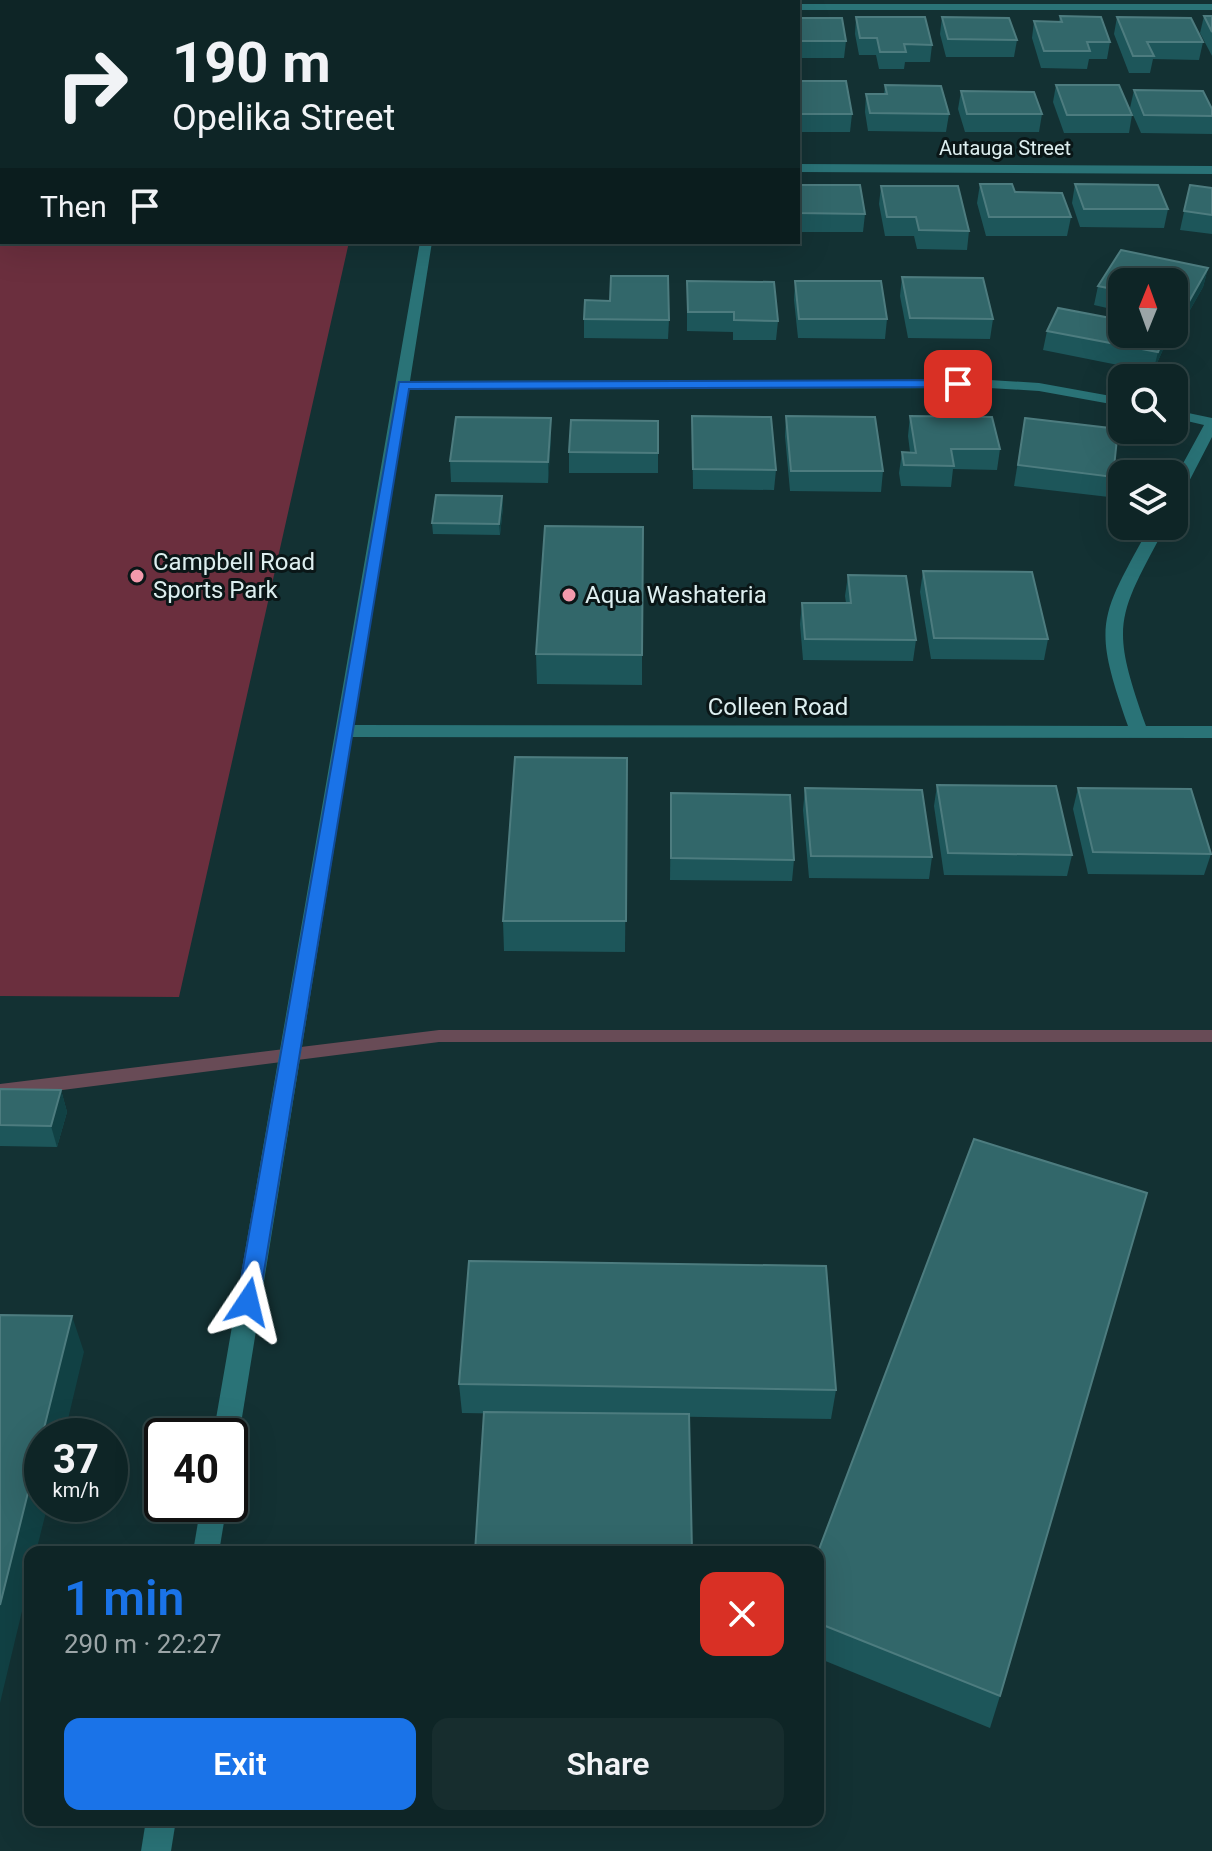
<!DOCTYPE html>
<html lang="en">
<head>
<meta charset="utf-8">
<style>
  body { margin:0; font-family:Roboto,sans-serif; background:#172d2e; color:#f1f3f6; height:100vh; display:flex; flex-direction:column; font-size:30px; white-space:nowrap }
  * { box-sizing:border-box; margin:0 }
  p { font-size:26px; color:#9ba5a7 }
  .icon { flex:none; width:44px; height:44px; fill:none; stroke:currentColor; stroke-width:2; stroke-linecap:round; stroke-linejoin:round }
  .map { position:relative; flex:1; overflow:hidden }
  .panel { position:absolute; left:24px; top:1546px; width:800px; height:280px; display:flex; flex-direction:column; background:#0e2526; border-radius:16px; box-shadow:0 8px 32px #0002,0 0 0 2px #2e4243 }
  .panel>* { flex:none }
  .hud { position:absolute; left:0px; top:0px; width:800px; height:244px; box-shadow:0 8px 32px #0002,0 0 0 2px #2e4243; background:#0e2526; color:#f1f3f6; overflow:hidden }
  .needle { width:52px; rotate:1deg }
  .buttons { position:absolute; left:1108px; top:268px; display:grid; gap:16px }
  .buttons a { display:grid; place-items:center; width:80px; height:80px; border-radius:16px; background:#0e2526; box-shadow:0 8px 32px #0002,0 0 0 2px #2e4243; font-size:40px }
  .speed { position:absolute; left:24px; top:1418px; display:flex; gap:16px; font-size:40px; font-weight:700; text-align:center }
  .speed>* { display:grid; place-content:center; width:104px; height:104px; border-radius:50%; background:#0e2526; box-shadow:0 8px 32px #0002,0 0 0 2px #2e4243; line-height:1 }
  .speed small { font-size:20px; font-weight:400 }
  .speed .limit { border:4px solid #111; border-radius:12px; background:#fff; color:#111 }
  .pin { position:absolute; display:grid; place-items:center; width:68px; height:68px; color:#fff; margin:-34px; border-radius:16px; box-shadow:0 4px 12px #0006 }
  .me { position:absolute; width:88px; margin:-44px; rotate:10deg; stroke-linejoin:round; filter:drop-shadow(0 0 6px #0008) }
  .turn { display:flex; align-items:center; gap:28px; height:168px; padding:0 40px; font-size:36px }
  .turn .icon { width:104px; height:104px; stroke-width:2.5 }
  .turn b { display:block; font-size:56px; line-height:68px }
  .then { display:flex; align-items:center; height:76px; padding:0 40px; background:#0003; gap:16px; font-size:30px }
  .round { display:grid; place-items:center; flex:none; width:84px; height:84px; border-radius:16px; background:#172d2e }
  .headline { display:flex; align-items:center; justify-content:space-between; height:136px; padding:0 40px }
  h1 { font-size:48px; font-weight:600; line-height:60px; color:#1a73e8 }
  .primary-button { display:flex; gap:16px; margin-top:auto; padding:16px 40px }
  .primary-button a { flex:1; height:92px; border-radius:16px; background:#1a73e8; color:#fff; font-size:32px; font-weight:600; line-height:92px; text-align:center }
  .primary-button a+a { background:#172d2e; color:#f1f3f6 }
  .map>svg:first-child { display:block }
  .green { fill:#6b2f3e }
  .lines { fill:none; stroke-linecap:round; stroke-linejoin:round }
  .stream { fill:#684b56; fill-rule:evenodd }
  .minor { fill:#2a7377; fill-rule:evenodd }
  .wall { fill:#1d565a }
  .shaded-wall { fill:#114144 }
  .building { fill:#32676a; stroke:#4d7c7f; stroke-width:2 }
  .route { fill:#1a73e8; stroke:#114b97; stroke-width:2 }
  .poi-dot { fill:#f39aac; stroke:#0a1617; stroke-width:3 }
  .labels { text-anchor:middle; dominant-baseline:central; stroke-width:6; stroke-linejoin:round; paint-order:stroke }
  .far-street-label { font-size:20px; fill:#ddeeef; stroke:#0a1617 }
  .poi-label { font-size:24px; fill:#ddeeef; stroke:#0a1617; text-anchor:start }
  .street-label { font-size:24px; fill:#ddeeef; stroke:#0a1617 }
</style>
</head>
<body>
<div class="map">
<svg width="1212" height="1851" viewBox="0 0 1212 1851">
  <rect width="100%" height="100%" fill="#133133"/>
  <path class="green" d="M 0,180 L 2,242 L 349,242 L 179,997 L 0,996 Z"/>
  <g class="lines">
    <path class="stream" d="M 439,1030 L 1212,1030 L 1212,1042 L 439,1042 L 0,1098 L 0,1084 Z"/>
    <g class="minor">
      <rect x="457" y="0" width="10" height="2"/>
      <rect x="798" y="4" width="414" height="6"/>
      <rect x="0" y="121" width="2" height="8"/>
      <path d="M 798,164 L 1212,166 L 1212,174 L 798,172 Z"/>
      <path d="M 420,242 L 432,242 L 410,381 L 989,380 L 1039,383 L 1122,398 L 1122,406 L 1039,391 L 989,388 L 409,389 L 354,725 L 1128,726 C 1092,623 1099,619 1150,526 L 1166,526 C 1116,619 1110,624 1146,726 L 1212,726 L 1212,738 L 352,737 L 239,1436 L 235,1444 L 230,1446 L 230,1436 L 213,1436 Z"/>
      <path d="M 1174,410 L 1212,418 L 1212,437 L 1182,495 L 1174,500 L 1174,480 L 1204,425 L 1174,418 Z"/>
      <path d="M 201,1504 L 227,1504 L 219,1552 L 193,1552 Z"/>
      <path d="M 146,1820 L 176,1820 L 171,1851 L 141,1851 Z"/>
    </g>
  </g>
  <g class="wall">
    <path d="M 1060,16 L 1110,42 L 1107,59 L 1089,59 L 1087,69 L 1041,68 L 1032,38 L 1034,21 L 1059,22 Z"/>
    <path d="M 1204,16 L 1212,16 L 1212,56 L 1200,33 Z"/>
    <path d="M 856,17 L 932,45 L 930,62 L 905,62 L 904,69 L 879,69 L 876,55 L 859,55 L 855,34 Z"/>
    <path d="M 942,17 L 1017,40 L 1014,57 L 946,57 L 940,34 Z"/>
    <path d="M 1117,17 L 1203,42 L 1199,60 L 1153,59 L 1150,73 L 1129,73 L 1114,34 Z"/>
    <path d="M 798,18 L 846,41 L 844,58 L 798,58 Z"/>
    <path d="M 799,81 L 852,114 L 850,132 L 798,132 Z"/>
    <path d="M 885,85 L 949,114 L 946,132 L 868,131 L 865,112 L 866,94 L 884,94 Z"/>
    <path d="M 1056,85 L 1132,115 L 1129,133 L 1064,133 L 1053,102 Z"/>
    <path d="M 1134,90 L 1212,109 L 1212,134 L 1141,133 L 1130,108 Z"/>
    <path d="M 961,91 L 1042,114 L 1039,132 L 965,132 L 958,109 Z"/>
    <path d="M 980,184 L 1015,192 L 1071,217 L 1067,236 L 986,236 L 977,203 Z"/>
    <path d="M 1075,184 L 1168,209 L 1164,228 L 1080,227 L 1072,203 Z"/>
    <path d="M 798,185 L 865,214 L 863,232 L 798,232 Z"/>
    <path d="M 1190,185 L 1212,188 L 1212,234 L 1180,230 Z"/>
    <path d="M 881,186 L 969,231 L 967,250 L 917,249 L 914,236 L 885,236 L 879,204 Z"/>
    <path d="M 1121,250 L 1208,268 L 1203,287 L 1182,324 L 1174,322 L 1174,282 L 1122,282 L 1122,334 L 1170,334 L 1153,372 L 1043,350 L 1047,331 L 1058,308 L 1116,319 L 1120,311 L 1094,305 L 1098,286 Z"/>
    <path d="M 902,277 L 993,319 L 990,339 L 908,338 L 900,296 Z"/>
    <path d="M 687,281 L 778,321 L 776,340 L 733,340 L 733,332 L 687,331 Z"/>
    <path d="M 795,281 L 887,319 L 885,339 L 798,338 L 794,300 Z"/>
    <path d="M 610,301 L 669,320 L 668,339 L 584,338 L 584,319 Z"/>
    <path d="M 692,416 L 776,470 L 774,490 L 693,489 Z"/>
    <path d="M 786,416 L 883,471 L 881,492 L 790,491 L 785,436 Z"/>
    <path d="M 910,416 L 1000,449 L 997,470 L 953,469 L 951,487 L 901,486 L 899,473 L 902,452 L 910,452 L 908,436 Z"/>
    <path d="M 551,418 L 551,438 L 548,483 L 451,482 L 450,461 Z"/>
    <path d="M 1025,418 L 1113,477 L 1109,497 L 1014,486 Z"/>
    <path d="M 658,421 L 658,473 L 569,473 L 569,452 Z"/>
    <path d="M 502,496 L 503,507 L 500,535 L 433,534 L 432,523 Z"/>
    <path d="M 923,571 L 1048,639 L 1044,660 L 931,659 L 920,592 Z"/>
    <path d="M 848,575 L 916,640 L 913,661 L 803,660 L 800,624 L 802,603 L 846,603 L 845,596 Z"/>
    <path d="M 536,654 L 642,655 L 642,685 L 537,684 Z"/>
    <path d="M 627,758 L 625,952 L 504,951 L 503,921 Z"/>
    <path d="M 937,785 L 1072,855 L 1067,876 L 944,875 L 934,806 Z"/>
    <path d="M 805,788 L 932,857 L 929,879 L 809,878 L 803,810 Z"/>
    <path d="M 1078,788 L 1211,854 L 1204,875 L 1088,874 L 1073,809 Z"/>
    <path d="M 671,793 L 794,860 L 792,881 L 670,880 Z"/>
    <path d="M 0,1089 L 61,1090 L 67,1112 L 57,1147 L 0,1146 Z"/>
    <path d="M 459,1384 L 836,1390 L 831,1419 L 462,1413 Z"/>
    <path d="M 818,1552 L 1000,1696 L 990,1728 L 818,1658 Z"/>
  </g>
  <g class="shaded-wall">
    <path d="M 2,33 L 2,53 L 0,54 L 0,34 Z"/>
    <rect x="0" y="97" width="2" height="18"/>
    <path d="M 1208,268 L 1203,287 L 1182,324 L 1187,305 Z"/>
    <path d="M 1165,334 L 1170,334 L 1153,372 L 1158,352 Z"/>
    <path d="M 551,418 L 551,438 L 548,483 L 548,462 Z"/>
    <path d="M 502,496 L 503,507 L 500,535 L 499,524 Z"/>
    <path d="M 61,1090 L 67,1112 L 57,1147 L 51,1126 Z"/>
    <path d="M 72,1316 L 84,1352 L 64,1436 L 42,1436 L 42,1504 L 48,1504 L 36,1552 L 30,1552 L 30,1578 L 0,1703 L 0,1605 Z"/>
  </g>
  <g class="building">
    <path d="M 1060,16 L 1101,17 L 1110,42 L 1087,42 L 1090,51 L 1044,51 L 1034,21 L 1062,22 Z"/>
    <path d="M 1204,16 L 1212,16 L 1212,32 Z"/>
    <path d="M 856,17 L 925,17 L 932,45 L 904,44 L 906,52 L 880,52 L 877,38 L 860,38 Z"/>
    <path d="M 942,17 L 1009,18 L 1017,40 L 948,39 Z"/>
    <path d="M 1117,17 L 1191,18 L 1203,42 L 1147,42 L 1154,56 L 1133,56 Z"/>
    <path d="M 798,18 L 842,18 L 846,41 L 798,41 Z"/>
    <rect x="0" y="64" width="2" height="33"/>
    <path d="M 799,81 L 846,81 L 852,114 L 798,114 L 798,100 L 801,100 Z"/>
    <path d="M 885,85 L 941,86 L 949,114 L 870,113 L 866,94 L 887,94 Z"/>
    <path d="M 1056,85 L 1119,85 L 1132,115 L 1067,115 Z"/>
    <path d="M 1134,90 L 1203,91 L 1212,109 L 1212,116 L 1144,115 Z"/>
    <path d="M 961,91 L 1034,92 L 1042,114 L 967,114 Z"/>
    <path d="M 980,184 L 1012,184 L 1015,192 L 1062,193 L 1071,217 L 989,217 Z"/>
    <path d="M 1075,184 L 1158,185 L 1168,209 L 1084,209 Z"/>
    <path d="M 798,185 L 860,185 L 865,214 L 798,213 Z"/>
    <path d="M 1190,185 L 1212,188 L 1212,215 L 1184,211 Z"/>
    <path d="M 881,186 L 958,186 L 969,231 L 919,230 L 916,217 L 887,217 Z"/>
    <path d="M 1121,250 L 1208,268 L 1187,305 L 1174,302 L 1174,282 L 1122,282 L 1122,291 L 1098,286 Z"/>
    <path d="M 611,276 L 668,276 L 669,320 L 584,319 L 585,300 L 610,301 Z"/>
    <path d="M 902,277 L 983,278 L 993,319 L 910,318 Z"/>
    <path d="M 687,281 L 774,282 L 778,321 L 734,320 L 734,312 L 688,312 Z"/>
    <path d="M 795,281 L 881,281 L 887,319 L 799,319 Z"/>
    <path d="M 1122,306 L 1122,334 L 1165,334 L 1158,352 L 1047,331 L 1058,308 L 1116,319 Z"/>
    <path d="M 692,416 L 771,417 L 776,470 L 693,469 Z"/>
    <path d="M 786,416 L 875,417 L 883,471 L 791,471 Z"/>
    <path d="M 910,416 L 992,417 L 1000,449 L 951,449 L 954,466 L 904,465 L 902,452 L 916,453 Z"/>
    <path d="M 456,417 L 551,418 L 548,462 L 450,461 Z"/>
    <path d="M 1025,418 L 1118,429 L 1113,477 L 1018,465 Z"/>
    <path d="M 571,420 L 658,421 L 658,453 L 569,452 Z"/>
    <path d="M 436,495 L 502,496 L 499,524 L 432,523 Z"/>
    <path d="M 545,526 L 643,527 L 642,655 L 536,654 Z"/>
    <path d="M 923,571 L 1032,572 L 1048,639 L 934,638 Z"/>
    <path d="M 848,575 L 906,576 L 916,640 L 805,639 L 802,603 L 851,603 Z"/>
    <path d="M 515,757 L 627,758 L 626,921 L 503,921 Z"/>
    <path d="M 937,785 L 1056,786 L 1072,855 L 948,853 Z"/>
    <path d="M 805,788 L 922,790 L 932,857 L 811,856 Z"/>
    <path d="M 1078,788 L 1191,789 L 1211,854 L 1093,852 Z"/>
    <path d="M 671,793 L 790,795 L 794,860 L 671,858 Z"/>
    <path d="M 0,1089 L 61,1090 L 51,1126 L 0,1125 Z"/>
    <path d="M 974,1139 L 1147,1193 L 1000,1696 L 818,1623 L 818,1552 Z"/>
    <path d="M 469,1261 L 826,1266 L 836,1390 L 459,1384 Z"/>
    <path d="M 0,1315 L 72,1316 L 0,1605 Z"/>
    <path d="M 484,1412 L 689,1414 L 692,1552 L 475,1552 Z"/>
  </g>
  <path class="route" d="M 958,380 L 965,384 L 963,387 L 409,389 L 259,1302 L 256,1308 L 248,1311 L 240,1308 L 237,1302 L 399,382 Z"/>
  <g class="poi-dot">
    <circle cx="137" cy="576" r="8"/>
    <circle cx="569" cy="595" r="8"/>
  </g>
  <g class="labels">
    <g class="far-street-label">
      <text x="1005" y="148">Autauga Street</text>
    </g>
    <g class="poi-label">
      <text x="153" y="562">Campbell Road<tspan x="153" dy="28">Sports Park</tspan></text>
      <text x="585" y="595">Aqua Washateria</text>
    </g>
    <g class="street-label">
      <text x="778" y="707">Colleen Road</text>
    </g>
  </g>
</svg>
<div class="buttons">
<a><svg class="needle" viewBox="-14 -14 28 28"><path d="M0-13l5 13h-10z" fill="#e53935"/><path d="M0 13l5-13h-10z" fill="#9ba5a7"/></svg></a>
<a><svg class="icon" aria-label="search" viewBox="0 0 24 24"><circle cx="10" cy="10" r="6"/><path d="M15 15l6 6"/></svg></a>
<a><svg class="icon" aria-label="layers" viewBox="0 0 24 24"><path d="M12 4l9 5-9 5-9-5zM3 14l9 5 9-5"/></svg></a>
</div>
<div class="speed"><div>37<small>km/h</small></div><div class="limit">40</div></div>
<div class="pin" style="left:958px;top:384px;background:#d93025"><svg class="icon" aria-label="arrive" viewBox="0 0 24 24"><path d="M6 21V4h12l-3 4 3 4H6"/></svg></div>
<svg class="me" style="left:248px;top:1302px" viewBox="-20 -20 40 40"><path d="M0-17L14 15 0 8-14 15z" fill="#1a73e8" stroke="#fff" stroke-width="4"/></svg>
<div class="hud">
<div class="turn"><svg class="icon" aria-label="right" viewBox="0 0 24 24"><path d="M7 20v-9h11M14 6l5 5-5 5"/></svg><div><b>190 m</b>Opelika Street</div></div>
<div class="then">Then<svg class="icon" aria-label="arrive" viewBox="0 0 24 24"><path d="M6 21V4h12l-3 4 3 4H6"/></svg></div>
</div>
<section class="panel">
<div class="headline"><div><h1>1 min</h1><p>290 m · 22:27</p></div><a class="round" style="background:#d93025;color:#fff"><svg class="icon" aria-label="close" viewBox="0 0 24 24"><path d="M6 6l12 12M18 6L6 18"/></svg></a></div>
<div class="primary-button"><a>Exit</a><a>Share</a></div>
</section>
</div>
</body>
</html>
